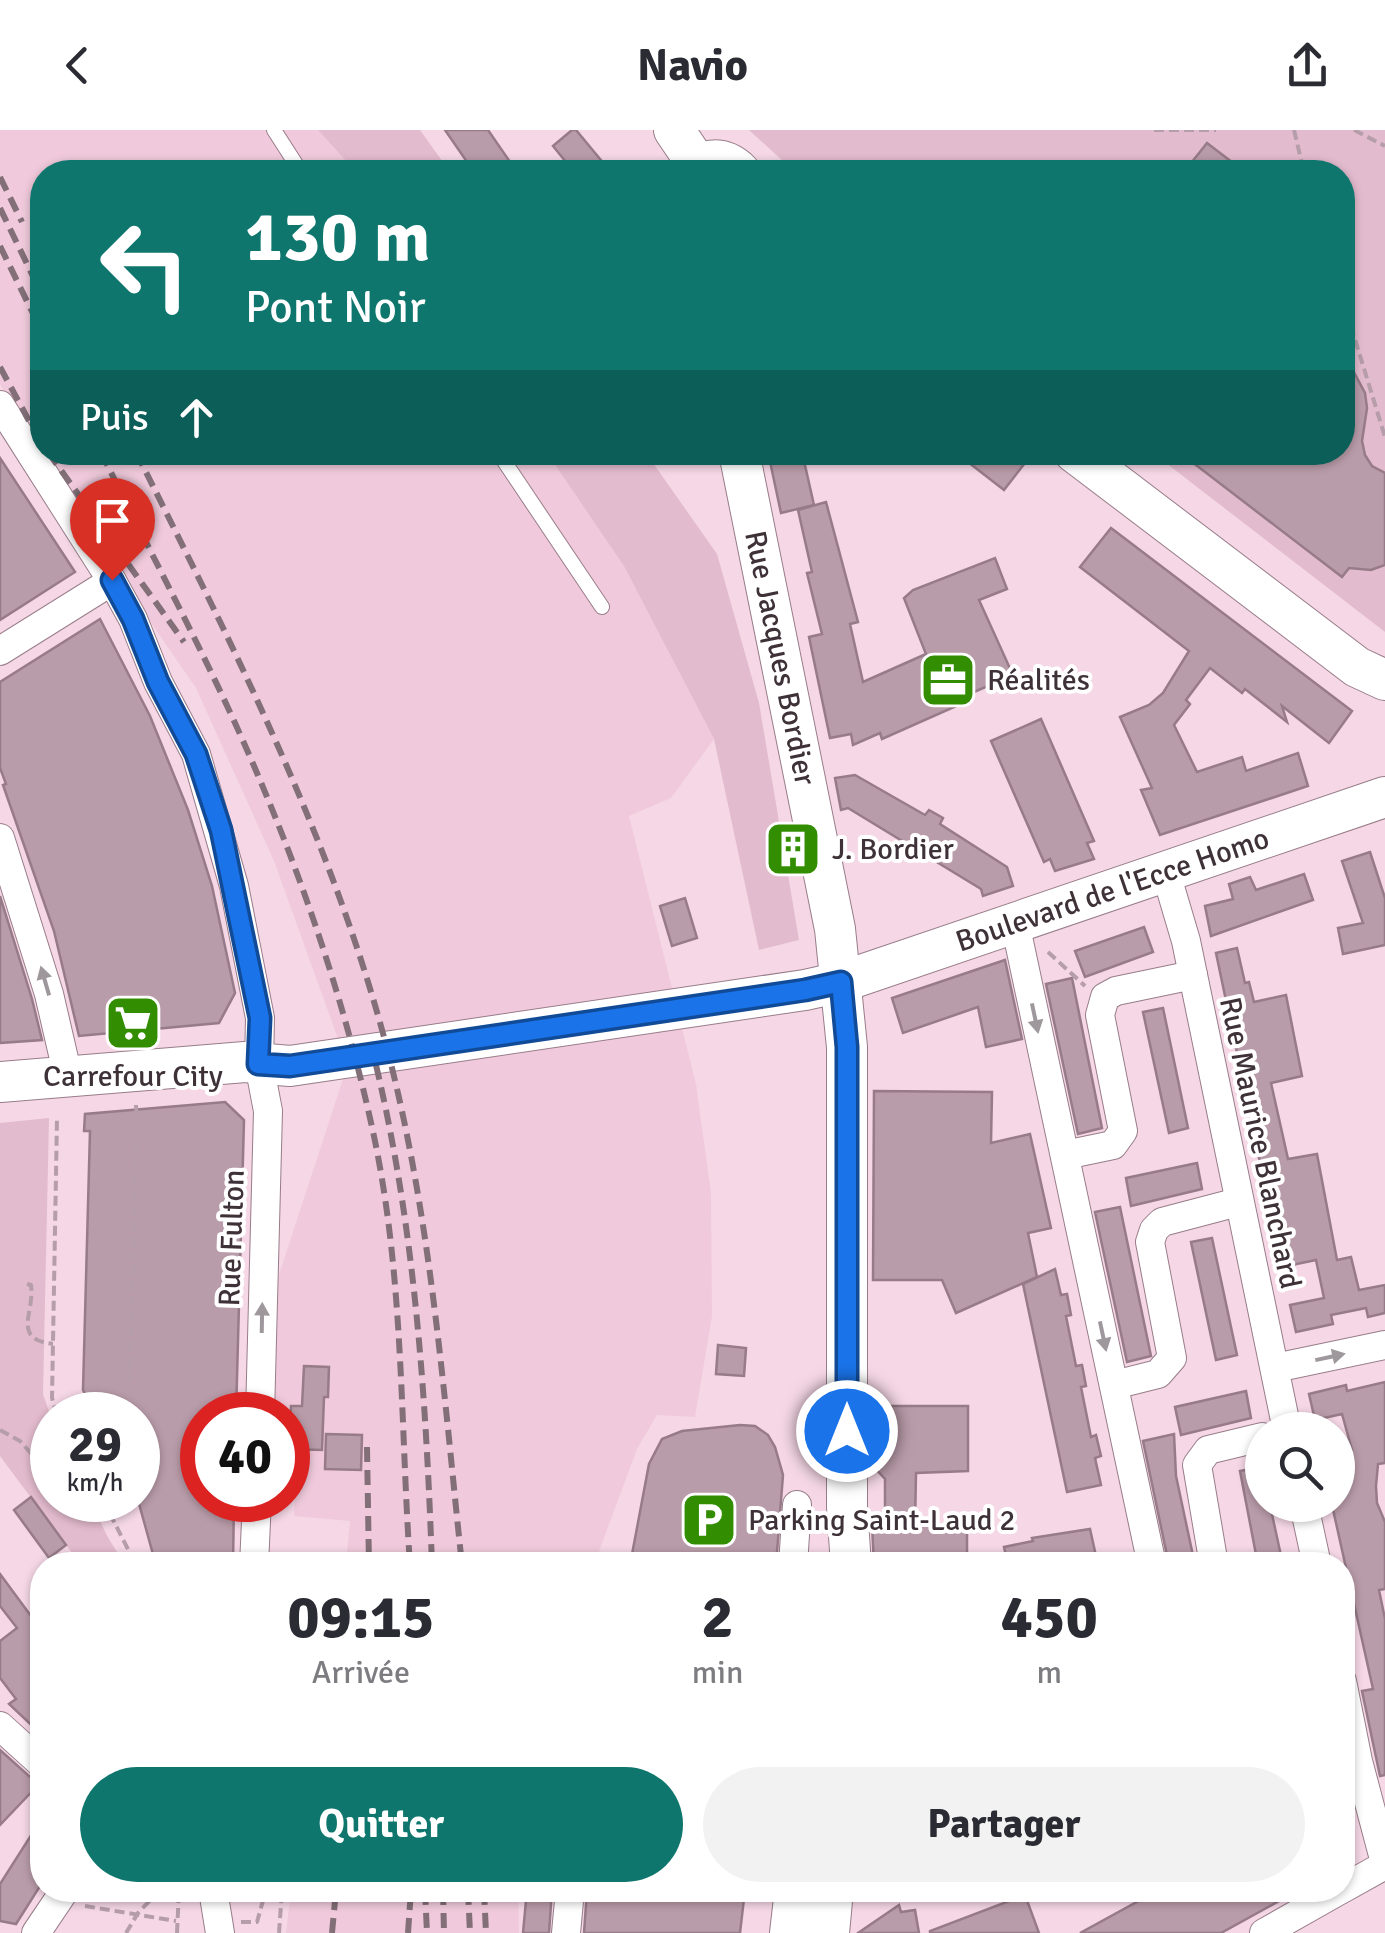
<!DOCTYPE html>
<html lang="fr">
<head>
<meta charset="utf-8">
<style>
  body { margin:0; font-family:Signika,sans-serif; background:#f2f2f3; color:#2b2b33; height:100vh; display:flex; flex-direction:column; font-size:38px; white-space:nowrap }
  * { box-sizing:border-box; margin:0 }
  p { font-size:32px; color:#7c7c81 }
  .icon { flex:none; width:55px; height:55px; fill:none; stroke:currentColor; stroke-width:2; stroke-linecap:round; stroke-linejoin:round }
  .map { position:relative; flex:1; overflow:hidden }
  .side { position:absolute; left:30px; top:1422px; width:1325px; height:350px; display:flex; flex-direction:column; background:#fff; border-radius:40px; box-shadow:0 2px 8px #0004 }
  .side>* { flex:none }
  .guide { position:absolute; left:30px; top:30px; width:1325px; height:305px; border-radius:40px; box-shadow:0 2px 8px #0004; background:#0f766e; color:#fff; overflow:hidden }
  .tools { position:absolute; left:1245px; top:1282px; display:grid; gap:20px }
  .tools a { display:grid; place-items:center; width:110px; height:110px; border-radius:50%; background:#fff; box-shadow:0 2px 8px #0004; font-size:50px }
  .speed { position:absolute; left:30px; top:1262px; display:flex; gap:20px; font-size:50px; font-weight:700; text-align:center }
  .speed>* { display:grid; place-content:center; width:130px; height:130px; border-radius:50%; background:#fff; box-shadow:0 2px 8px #0004; line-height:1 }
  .speed small { font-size:25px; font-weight:400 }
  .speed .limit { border:15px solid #d22; background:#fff; color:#111 }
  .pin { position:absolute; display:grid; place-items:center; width:85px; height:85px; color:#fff; margin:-102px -42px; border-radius:50% 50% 50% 0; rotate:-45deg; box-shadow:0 0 10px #0007 }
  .pin .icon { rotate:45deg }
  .me { position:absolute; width:110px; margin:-55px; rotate:0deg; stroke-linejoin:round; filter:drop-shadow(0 0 8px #0008) }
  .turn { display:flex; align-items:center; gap:35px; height:210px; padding:0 50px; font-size:45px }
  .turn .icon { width:130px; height:130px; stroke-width:2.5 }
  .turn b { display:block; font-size:70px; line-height:85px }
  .then { display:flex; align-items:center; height:95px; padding:0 50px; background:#0003; gap:20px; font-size:38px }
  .eta { display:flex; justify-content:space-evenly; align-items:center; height:170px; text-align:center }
  .eta b { font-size:60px; font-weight:700; line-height:70px }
  .action { display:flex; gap:20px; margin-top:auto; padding:20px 50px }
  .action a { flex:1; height:115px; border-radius:60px; background:#0f766e; color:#fff; font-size:40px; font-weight:700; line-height:115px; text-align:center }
  .action a+a { background:#f2f2f3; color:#2b2b33 }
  header { display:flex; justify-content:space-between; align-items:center; height:130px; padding:0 50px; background:#fff; font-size:45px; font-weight:700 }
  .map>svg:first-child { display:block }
  .built { fill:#f0cadc }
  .green { fill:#e3bbce }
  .building { fill:#b99ca9; stroke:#977b88; stroke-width:2.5 }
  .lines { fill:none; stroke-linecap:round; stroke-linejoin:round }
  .lane-casing { stroke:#987d89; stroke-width:16 }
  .street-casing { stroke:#987d89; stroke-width:30 }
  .secondary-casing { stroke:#987d89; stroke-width:42 }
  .path { stroke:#b59da9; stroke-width:4; stroke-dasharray:10 5; stroke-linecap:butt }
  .lane { stroke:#fff; stroke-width:14 }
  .street { stroke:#fff; stroke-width:28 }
  .secondary { stroke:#fff; stroke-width:40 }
  .rail { stroke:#826f78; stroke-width:6; stroke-dasharray:15 8; stroke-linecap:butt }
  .oneway { fill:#9e989c }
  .route-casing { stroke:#114b97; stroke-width:25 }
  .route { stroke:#1a73e8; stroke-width:18 }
  .labels { text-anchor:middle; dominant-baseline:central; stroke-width:8; stroke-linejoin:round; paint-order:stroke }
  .street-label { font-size:30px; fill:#3e3238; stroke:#fff }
  .poi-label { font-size:30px; fill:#3e3238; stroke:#fff; text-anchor:start }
</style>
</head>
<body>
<header><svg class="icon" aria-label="back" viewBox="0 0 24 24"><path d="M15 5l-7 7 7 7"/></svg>Navio<svg class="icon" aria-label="share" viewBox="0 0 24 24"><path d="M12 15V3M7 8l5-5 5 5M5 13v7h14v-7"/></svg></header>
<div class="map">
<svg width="1385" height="1803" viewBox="0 0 1385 1803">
  <rect width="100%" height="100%" fill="#f5d7e5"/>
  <g class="built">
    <path d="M 0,0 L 318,0 L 356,42 L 42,42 L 42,322 L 547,323 L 624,435 L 714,609 L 671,668 L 629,686 L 696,954 L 711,1063 L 712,1186 L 695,1287 L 657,1285 L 637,1319 L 594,1435 L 346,1435 L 350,1391 L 294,1386 L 296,1342 L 288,1341 L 288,1285 L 271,1285 L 273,1163 L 344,946 L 337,906 L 274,731 L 196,558 L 80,390 L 0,254 Z"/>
    <path d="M 291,1760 L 518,1760 L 519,1803 L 286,1803 Z"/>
  </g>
  <g class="green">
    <path d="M 318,0 L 420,0 L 450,42 L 356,42 Z"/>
    <path d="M 749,0 L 1385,0 L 1385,502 L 1153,323 L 1342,322 L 1342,42 L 795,42 Z"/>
    <path d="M 547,323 L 646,323 L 717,424 L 759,573 L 799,810 L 759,820 L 714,609 L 624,436 Z"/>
    <path d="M 49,988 L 43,1264 L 52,1290 L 52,1370 L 94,1370 C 101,1399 110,1412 126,1435 L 81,1435 L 0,1326 L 0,993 Z"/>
  </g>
  <g class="building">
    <path d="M 445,0 L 488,0 L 517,42 L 474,42 Z"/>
    <path d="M 572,0 L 576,0 L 605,35 L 596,42 L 574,42 L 553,16 Z"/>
    <path d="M 1207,13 L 1245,42 L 1184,42 Z"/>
    <path d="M 1342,220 L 1365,263 L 1367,278 L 1362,311 L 1365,325 L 1372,336 L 1385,343 L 1385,435 L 1371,440 L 1349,438 L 1342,447 L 1179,322 L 1342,322 Z"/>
    <path d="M 768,322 L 802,322 L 814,375 L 781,383 Z"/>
    <path d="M 955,322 L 1012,322 L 1025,333 L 1004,360 Z"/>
    <path d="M 0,328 L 75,442 L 0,490 Z"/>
    <path d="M 826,372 L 858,492 L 850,494 L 863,552 L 926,524 L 904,468 L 913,460 L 995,428 L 1007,459 L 979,470 L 1013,545 L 967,565 L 970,570 L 882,609 L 880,603 L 853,615 L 851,604 L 830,608 L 809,507 L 822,504 L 807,443 L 812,442 L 798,380 Z"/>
    <path d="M 1111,398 L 1352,581 L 1329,613 L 1282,576 L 1287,592 L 1245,559 L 1242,563 L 1210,538 L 1186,570 L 1190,574 L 1174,595 L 1197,642 L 1242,627 L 1246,641 L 1298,623 L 1308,656 L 1160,705 L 1141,660 L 1152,658 L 1120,587 L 1149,575 L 1163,563 L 1189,521 L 1080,437 Z"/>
    <path d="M 100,489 L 150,586 L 188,680 L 212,756 L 235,863 L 219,893 L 79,906 L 54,801 L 3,655 L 6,654 L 0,638 L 0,552 Z"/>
    <path d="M 1041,589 L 1094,711 L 1087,713 L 1094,729 L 1055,741 L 1050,729 L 1044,732 L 991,611 Z"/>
    <path d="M 855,645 L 925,685 L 929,680 L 943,688 L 940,694 L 1007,737 L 1013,756 L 983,766 L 981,759 L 848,678 L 841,680 L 835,648 Z"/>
    <path d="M 1370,722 L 1385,768 L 1385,815 L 1343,824 L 1338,798 L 1363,793 L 1342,731 Z"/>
    <path d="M 1304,744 L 1313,770 L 1211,806 L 1205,776 L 1233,769 L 1229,754 L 1250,747 L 1256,760 Z"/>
    <path d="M 0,766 L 32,869 L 42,910 L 0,913 Z"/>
    <path d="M 685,768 L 697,808 L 672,816 L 660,776 Z"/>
    <path d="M 1144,797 L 1153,822 L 1085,847 L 1075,821 Z"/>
    <path d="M 1237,818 L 1245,853 L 1249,852 L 1254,872 L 1286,865 L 1302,946 L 1271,953 L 1288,1029 L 1317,1024 L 1337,1130 L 1351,1127 L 1359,1160 L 1385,1155 L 1385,1183 L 1368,1187 L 1366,1178 L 1331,1185 L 1333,1194 L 1296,1202 L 1290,1175 L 1324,1168 L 1316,1130 L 1282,1137 L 1216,823 Z"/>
    <path d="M 1005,830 L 1022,909 L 986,917 L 978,877 L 903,903 L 892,868 Z"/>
    <path d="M 1072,848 L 1102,998 L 1078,1004 L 1046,854 Z"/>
    <path d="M 1163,878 L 1188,998 L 1169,1003 L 1143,882 Z"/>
    <path d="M 874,961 L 992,962 L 991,1013 L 1030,1004 L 1051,1098 L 1028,1103 L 1037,1147 L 956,1183 L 942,1150 L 873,1150 Z"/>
    <path d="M 225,972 L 244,990 L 236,1285 L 202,1285 L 202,1370 L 234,1370 L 233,1435 L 156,1435 L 138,1370 L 138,1285 L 96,1285 L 83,1260 L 90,1001 L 84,1001 L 85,984 Z"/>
    <path d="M 1197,1033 L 1202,1059 L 1131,1076 L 1126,1048 Z"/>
    <path d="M 1120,1077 L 1151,1226 L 1127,1232 L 1095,1082 Z"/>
    <path d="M 1212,1108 L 1237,1225 L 1216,1230 L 1191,1112 Z"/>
    <path d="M 1055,1139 L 1061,1165 L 1067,1164 L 1071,1185 L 1066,1186 L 1076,1236 L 1082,1235 L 1086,1256 L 1081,1257 L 1091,1307 L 1096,1305 L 1101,1326 L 1095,1328 L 1101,1355 L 1067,1362 L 1023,1154 Z"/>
    <path d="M 718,1215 L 746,1218 L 744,1246 L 716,1244 Z"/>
    <path d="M 304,1236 L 329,1237 L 328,1267 L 324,1267 L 322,1320 L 289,1319 L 291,1276 L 302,1276 Z"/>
    <path d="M 1385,1252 L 1385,1333 L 1378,1334 L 1376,1356 L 1377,1373 L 1385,1392 L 1385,1459 L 1379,1460 L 1385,1489 L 1385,1645 L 1380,1646 L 1362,1561 L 1373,1559 L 1332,1375 L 1338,1375 L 1338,1323 L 1352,1320 L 1342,1284 L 1315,1290 L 1309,1264 L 1346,1255 L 1347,1261 Z"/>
    <path d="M 1246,1261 L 1251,1288 L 1181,1305 L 1175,1277 Z"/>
    <path d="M 872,1276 L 968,1276 L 968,1341 L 916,1343 L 915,1395 L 967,1396 L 967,1435 L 874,1435 L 872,1395 L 885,1395 L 885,1349 L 873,1336 Z"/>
    <path d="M 740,1295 L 755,1296 L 768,1305 L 775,1317 L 783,1345 L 776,1435 L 630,1435 L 649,1334 L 662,1309 L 682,1301 Z"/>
    <path d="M 326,1304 L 362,1305 L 361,1340 L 325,1339 Z"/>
    <path d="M 1174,1304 L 1176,1346 L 1195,1435 L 1169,1435 L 1143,1311 Z"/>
    <path d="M 1260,1337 L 1262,1375 L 1270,1375 L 1283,1435 L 1258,1435 L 1240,1341 Z"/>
    <path d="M 31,1367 L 66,1415 L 49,1428 L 14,1380 Z"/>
    <path d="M 1090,1399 L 1098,1435 L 1008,1435 L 1004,1417 L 1033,1411 L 1032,1408 Z"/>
    <path d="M 0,1444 L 42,1501 L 42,1605 L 9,1574 L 16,1569 L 0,1548 L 0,1511 L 17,1498 L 0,1476 Z"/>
    <path d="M 0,1620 L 30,1647 L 41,1652 L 0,1695 Z"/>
    <path d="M 42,1688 L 42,1753 L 16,1794 L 0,1791 L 0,1754 Z"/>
    <path d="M 527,1760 L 552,1760 L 549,1803 L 523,1803 Z"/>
    <path d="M 587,1760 L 745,1760 L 740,1803 L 584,1803 Z"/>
    <path d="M 1137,1760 L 1299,1760 L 1221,1803 L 1080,1803 L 1142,1769 Z"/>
    <path d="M 1025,1765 L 1039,1803 L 930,1803 L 930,1801 Z"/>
    <path d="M 899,1775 L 901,1782 L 915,1780 L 919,1803 L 858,1803 Z"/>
  </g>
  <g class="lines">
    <g class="lane-casing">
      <g id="lane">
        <path d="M 274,0 L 301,42"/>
        <path d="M 498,322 L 602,477"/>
      </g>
    </g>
    <g class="street-casing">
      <g id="street">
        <path d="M 0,275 L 112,451 L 133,489 L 158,552 L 196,624 L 234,756 L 260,888 L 259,934 L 268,981 L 260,1285"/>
        <path d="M 0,521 L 112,451"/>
        <path d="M 0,708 L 49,864 L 68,946"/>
        <path d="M 1165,740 L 1186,811 L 1287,1300"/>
        <path d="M 1015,793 L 1152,1435"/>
        <path d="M 1065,1025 L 1113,1015 L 1123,1001 L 1100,885 L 1105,867 L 1116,861 L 1193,845"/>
        <path d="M 1275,1238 L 1385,1215"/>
        <path d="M 1114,1255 L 1158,1244 L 1172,1228 L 1150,1112 L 1154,1100 L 1162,1092 L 1238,1072"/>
        <path d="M 1304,1375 L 1317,1435"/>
        <path d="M 254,1435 L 257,1370"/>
        <path d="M 793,1435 L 797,1375"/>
        <path d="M 1214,1435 L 1197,1335 L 1208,1320 L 1262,1307"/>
        <path d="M 1342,1551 L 1358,1631 L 1385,1733"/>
        <path d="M 0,1596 L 42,1634"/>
        <path d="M 1342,1759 L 1385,1735"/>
        <path d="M 213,1760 L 220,1803"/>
        <path d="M 36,1803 L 65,1760"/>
        <path d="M 566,1803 L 570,1760"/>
        <path d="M 1264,1803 L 1340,1760"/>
      </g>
    </g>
    <g class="secondary-casing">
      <g id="secondary">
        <path d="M 674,0 L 697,34"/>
        <path d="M 688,42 C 704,27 724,26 740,42"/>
        <path id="s1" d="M 739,322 L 835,799 L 847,917 L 847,1377 L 851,1435"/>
        <path d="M 1074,322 L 1357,537 L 1385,550"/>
        <path id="s2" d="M 0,952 L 245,932 L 290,936 L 805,860 L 841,852 L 1385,667"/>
        <path d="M 790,1803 L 795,1760"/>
        <path d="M 829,1803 L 833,1760"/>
      </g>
    </g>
    <g class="path">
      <path d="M 1154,0 L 1216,0"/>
      <path d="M 1294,0 L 1304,42"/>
      <path d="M 1354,0 L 1385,16"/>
      <path d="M 1342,167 L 1385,307"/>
      <path d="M 1048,822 L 1085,856"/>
      <path d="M 136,975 L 137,991"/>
      <path d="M 27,1154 L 31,1155 C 35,1183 11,1209 53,1214"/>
      <path d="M 130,1251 L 136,1013"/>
      <path d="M 57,1285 L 52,1268 L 57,988"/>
      <path d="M 0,1300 L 20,1311 L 52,1347"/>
      <path d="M 74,1370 L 88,1378 L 105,1375"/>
      <path d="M 103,1370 L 136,1435"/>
      <path d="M 89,1769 L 95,1760"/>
      <path d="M 85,1776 L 176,1791"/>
      <path d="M 241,1792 L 257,1792 L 266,1760"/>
      <path d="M 126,1803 L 138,1783 L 160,1760"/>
      <path d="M 177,1803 L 179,1760"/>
      <path d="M 279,1803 L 282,1760"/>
    </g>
    <use href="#lane" class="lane"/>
    <use href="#street" class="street"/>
    <use href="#secondary" class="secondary"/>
    <g class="rail">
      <path d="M 0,47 L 22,92"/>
      <path d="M 0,78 L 42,165"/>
      <path d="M 0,116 L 42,202"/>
      <path d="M 0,237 L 42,315"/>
      <path d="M 48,322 L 184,512"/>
      <path d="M 101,322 C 153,429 211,534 257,643 C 306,758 345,875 372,997 C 404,1142 400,1288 410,1435"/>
      <path d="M 136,322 C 235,521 337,718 391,934 C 432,1098 444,1268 462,1435"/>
      <path d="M 376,935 C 415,1099 426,1267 432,1435"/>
      <path d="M 367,1317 L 369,1435"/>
      <path d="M 425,1760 L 427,1803"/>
      <path d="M 443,1760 L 444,1803"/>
      <path d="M 468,1760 L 470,1803"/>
      <path d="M 484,1760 L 486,1803"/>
      <path d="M 332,1803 L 336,1760"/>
      <path d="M 408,1803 L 411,1760"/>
    </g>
  </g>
  <defs><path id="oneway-solid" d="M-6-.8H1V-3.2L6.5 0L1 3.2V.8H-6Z" transform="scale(2.5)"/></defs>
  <g class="oneway">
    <use href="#oneway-solid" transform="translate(45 851) rotate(-106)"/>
    <use href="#oneway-solid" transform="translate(1035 888) rotate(78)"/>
    <use href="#oneway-solid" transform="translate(262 1188) rotate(-89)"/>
    <use href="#oneway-solid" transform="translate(1103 1206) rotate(78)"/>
    <use href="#oneway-solid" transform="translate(1330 1227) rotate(-12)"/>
  </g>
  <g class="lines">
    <g class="route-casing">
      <path id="route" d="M 112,450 L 133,489 L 158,552 L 196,624 L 221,700 L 260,888 L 258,934 L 290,936 L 324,931 L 805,860 L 841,852 L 847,917 L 847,1301"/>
    </g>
    <use href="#route" class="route"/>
  </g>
  <defs>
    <g id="office-square" transform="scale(2.875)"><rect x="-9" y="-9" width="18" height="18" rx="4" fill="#328e00" stroke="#fff"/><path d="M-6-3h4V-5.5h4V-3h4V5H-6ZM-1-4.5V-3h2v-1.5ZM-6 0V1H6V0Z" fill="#fff"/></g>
    <g id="building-square" transform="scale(2.875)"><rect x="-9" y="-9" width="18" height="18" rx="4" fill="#328e00" stroke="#fff"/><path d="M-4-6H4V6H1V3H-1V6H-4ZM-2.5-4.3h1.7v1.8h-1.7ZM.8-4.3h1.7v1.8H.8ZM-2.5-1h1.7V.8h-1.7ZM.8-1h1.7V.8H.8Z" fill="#fff"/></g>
    <g id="supermarket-square" transform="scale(2.875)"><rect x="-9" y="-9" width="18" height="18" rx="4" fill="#328e00" stroke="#fff"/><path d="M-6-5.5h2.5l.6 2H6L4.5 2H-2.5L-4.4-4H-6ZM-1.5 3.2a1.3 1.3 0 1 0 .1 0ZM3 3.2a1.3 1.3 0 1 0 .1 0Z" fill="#fff"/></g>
    <g id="parking-square" transform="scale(2.875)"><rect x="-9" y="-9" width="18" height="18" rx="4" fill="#328e00" stroke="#fff"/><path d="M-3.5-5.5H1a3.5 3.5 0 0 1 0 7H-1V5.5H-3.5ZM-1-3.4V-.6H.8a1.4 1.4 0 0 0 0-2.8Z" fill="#fff"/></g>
  </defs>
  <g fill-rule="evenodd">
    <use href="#office-square" x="948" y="550"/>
    <use href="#building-square" x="793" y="719"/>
    <use href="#supermarket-square" x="133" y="893"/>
    <use href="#parking-square" x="709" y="1390"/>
  </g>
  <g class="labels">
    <g class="street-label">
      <text stroke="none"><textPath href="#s1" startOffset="210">Rue Jacques Bordier</textPath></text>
      <text stroke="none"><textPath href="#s2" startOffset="1135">Boulevard de l'Ecce Homo</textPath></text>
      <text transform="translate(1260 1013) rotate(78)">Rue Maurice Blanchard</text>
      <text transform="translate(232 1108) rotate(-88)">Rue Fulton</text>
    </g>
    <g class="poi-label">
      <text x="987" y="550">Réalités</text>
      <text x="832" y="719">J. Bordier</text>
      <text x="133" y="946" text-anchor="middle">Carrefour City</text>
      <text x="748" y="1390">Parking Saint-Laud 2</text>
    </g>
  </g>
</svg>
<div class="tools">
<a><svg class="icon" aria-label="search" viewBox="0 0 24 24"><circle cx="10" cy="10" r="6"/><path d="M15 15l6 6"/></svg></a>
</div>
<div class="speed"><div>29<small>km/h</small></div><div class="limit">40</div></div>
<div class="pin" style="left:112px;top:450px;background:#d93025"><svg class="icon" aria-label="arrive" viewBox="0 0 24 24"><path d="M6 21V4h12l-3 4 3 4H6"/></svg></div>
<svg class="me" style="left:847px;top:1301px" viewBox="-20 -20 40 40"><circle r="17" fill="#1a73e8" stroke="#fff" stroke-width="3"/><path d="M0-11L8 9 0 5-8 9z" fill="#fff"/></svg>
<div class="guide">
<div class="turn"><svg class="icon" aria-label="left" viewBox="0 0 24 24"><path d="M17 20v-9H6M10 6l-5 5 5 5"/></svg><div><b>130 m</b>Pont Noir</div></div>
<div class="then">Puis<svg class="icon" aria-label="ahead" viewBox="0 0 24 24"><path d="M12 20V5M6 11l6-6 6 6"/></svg></div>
</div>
<section class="side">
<div class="eta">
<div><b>09:15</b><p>Arrivée</p></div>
<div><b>2</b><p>min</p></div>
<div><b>450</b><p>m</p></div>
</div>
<div class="action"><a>Quitter</a><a>Partager</a></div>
</section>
</div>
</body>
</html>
